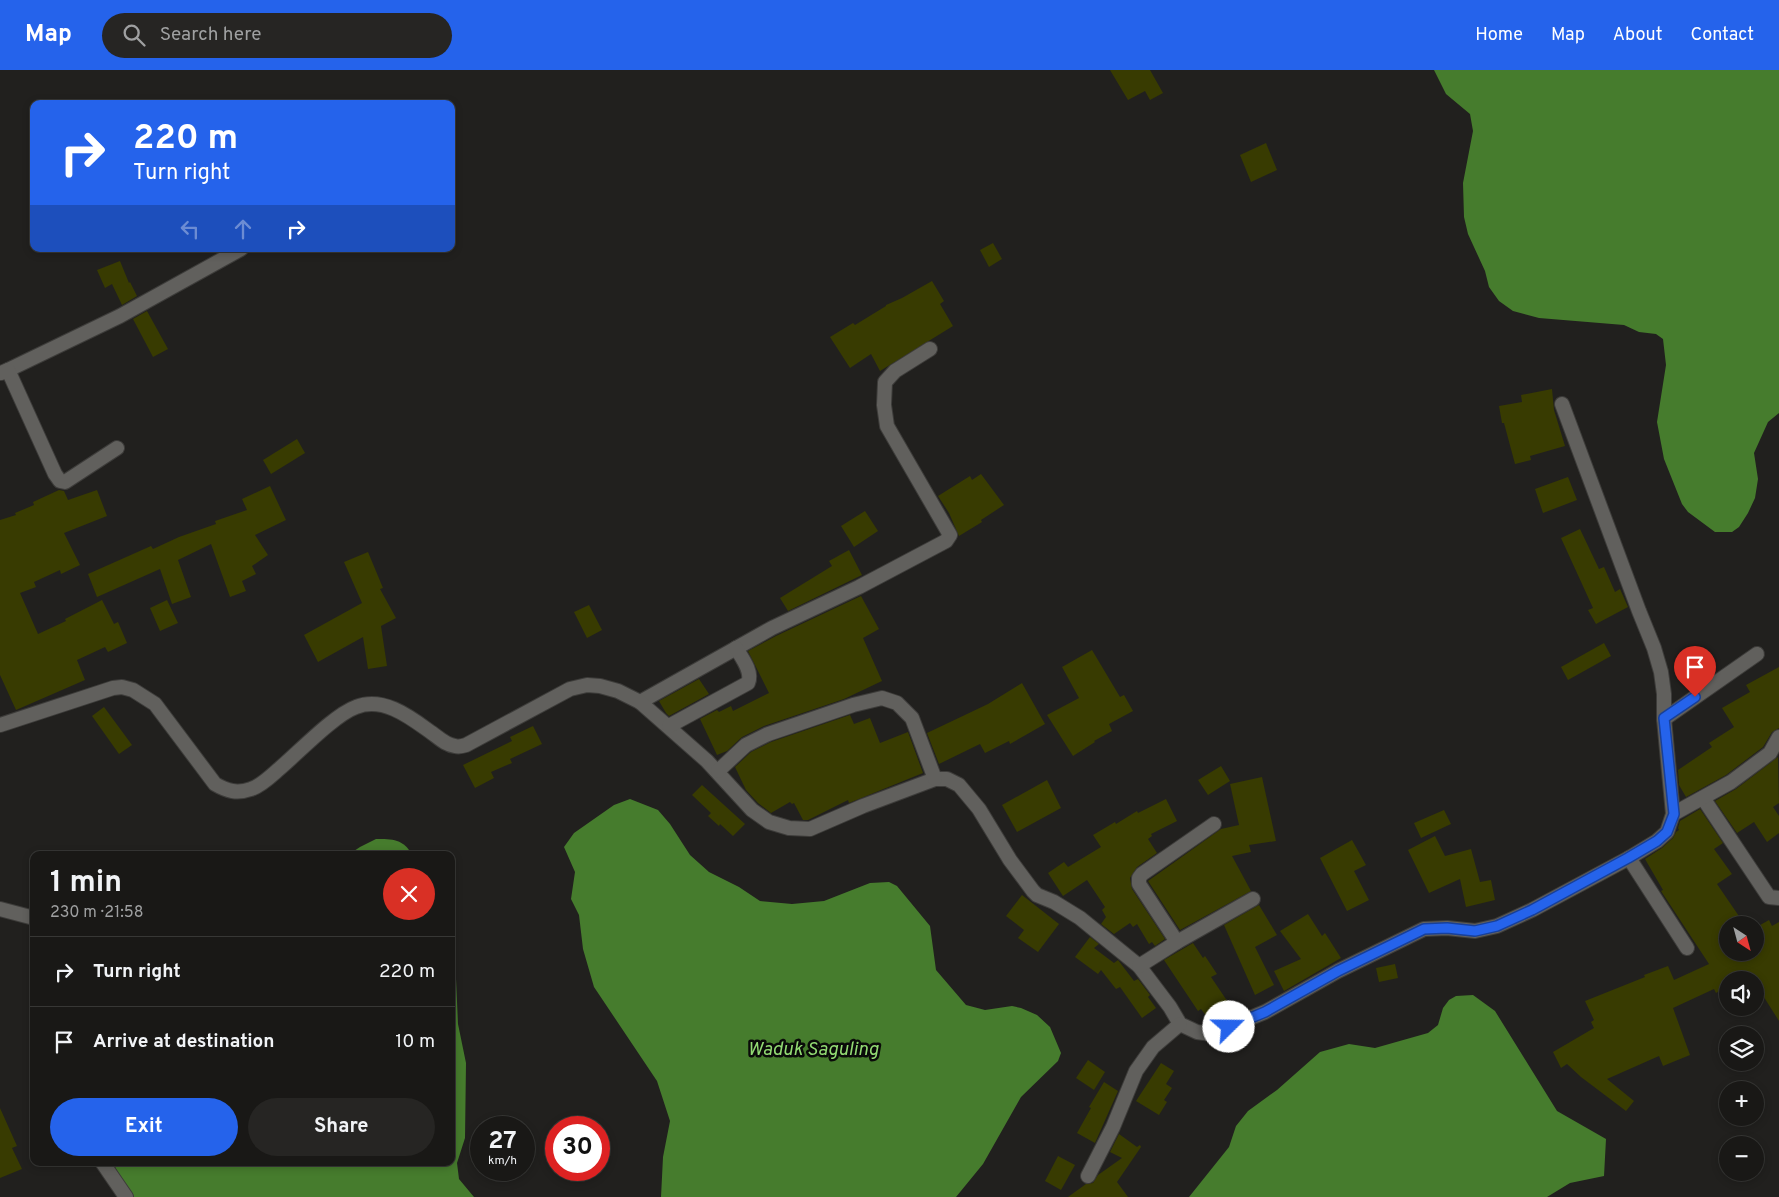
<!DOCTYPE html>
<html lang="en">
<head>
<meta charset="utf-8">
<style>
  body { margin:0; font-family:Overpass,sans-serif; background:#262523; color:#f1f3f6; height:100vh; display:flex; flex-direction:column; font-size:19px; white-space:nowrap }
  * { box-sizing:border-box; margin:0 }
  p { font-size:16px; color:#9fa0a1 }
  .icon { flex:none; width:28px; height:28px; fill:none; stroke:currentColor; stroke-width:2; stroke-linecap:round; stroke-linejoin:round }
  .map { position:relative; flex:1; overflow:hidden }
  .drawer { position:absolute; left:30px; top:781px; width:425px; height:315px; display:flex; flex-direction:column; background:#191816; border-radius:10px; box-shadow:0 2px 8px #0003,0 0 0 1px #373735 }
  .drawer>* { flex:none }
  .top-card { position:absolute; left:30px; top:30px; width:425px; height:152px; border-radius:10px; box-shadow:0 2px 8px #0003,0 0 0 1px #373735; background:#2563eb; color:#fff; overflow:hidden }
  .needle { width:32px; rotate:144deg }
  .fabs { position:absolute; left:1719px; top:846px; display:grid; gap:10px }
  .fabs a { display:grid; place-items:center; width:45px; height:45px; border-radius:50%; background:#191816; box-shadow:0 2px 8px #0003,0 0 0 1px #373735; font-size:25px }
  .speed { position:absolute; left:470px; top:1046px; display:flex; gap:10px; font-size:25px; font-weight:700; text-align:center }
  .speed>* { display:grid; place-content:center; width:65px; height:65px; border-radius:50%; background:#191816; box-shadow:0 2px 8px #0003,0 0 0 1px #373735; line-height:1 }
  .speed small { font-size:12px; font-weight:400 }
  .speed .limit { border:8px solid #d22; background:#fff; color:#111 }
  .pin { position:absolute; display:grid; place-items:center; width:42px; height:42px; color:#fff; margin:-51px -21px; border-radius:50% 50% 50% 0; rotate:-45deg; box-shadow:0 0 5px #0007 }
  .pin .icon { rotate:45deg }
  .me { position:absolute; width:55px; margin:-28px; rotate:68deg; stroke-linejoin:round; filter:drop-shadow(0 0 4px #0008) }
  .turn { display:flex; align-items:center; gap:18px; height:105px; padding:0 20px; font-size:22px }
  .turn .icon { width:65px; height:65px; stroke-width:2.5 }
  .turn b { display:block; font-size:35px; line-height:42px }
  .lanes { display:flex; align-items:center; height:48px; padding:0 20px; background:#0003; justify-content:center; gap:25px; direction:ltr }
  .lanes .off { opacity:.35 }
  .round { display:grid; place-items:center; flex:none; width:52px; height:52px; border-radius:26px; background:#262523 }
  .summary { display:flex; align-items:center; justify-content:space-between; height:85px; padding:0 20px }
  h1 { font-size:30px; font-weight:700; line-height:38px }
  .primary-button { display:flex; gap:10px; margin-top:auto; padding:10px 20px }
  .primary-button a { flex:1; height:58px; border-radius:30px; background:#2563eb; color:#fff; font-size:20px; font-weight:700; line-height:58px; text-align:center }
  .primary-button a+a { background:#262523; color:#f1f3f6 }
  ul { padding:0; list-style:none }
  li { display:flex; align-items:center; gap:15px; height:70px; padding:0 20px; border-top:1px solid #373735 }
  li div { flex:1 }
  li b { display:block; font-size:19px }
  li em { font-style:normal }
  header { display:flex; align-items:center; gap:30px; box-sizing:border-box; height:70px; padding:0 25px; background:#2563eb; color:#fff }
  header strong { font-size:24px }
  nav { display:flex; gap:28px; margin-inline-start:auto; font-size:18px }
  .search { width:350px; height:45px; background:#262523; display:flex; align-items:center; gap:12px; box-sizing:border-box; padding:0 18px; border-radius:28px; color:#9fa0a1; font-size:19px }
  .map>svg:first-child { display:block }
  .water { fill:#467c2d }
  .building { fill:#383b01 }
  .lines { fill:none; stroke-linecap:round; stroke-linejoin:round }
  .minor-casing { stroke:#3d3c3a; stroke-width:16 }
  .minor { stroke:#61605d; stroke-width:14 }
  .route-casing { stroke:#184099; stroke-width:12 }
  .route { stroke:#2563eb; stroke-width:9 }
  .labels { text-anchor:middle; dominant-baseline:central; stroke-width:5; stroke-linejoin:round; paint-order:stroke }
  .water-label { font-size:19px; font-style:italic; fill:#92da73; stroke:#0a0a09 }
</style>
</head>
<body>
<header>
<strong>Map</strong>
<div class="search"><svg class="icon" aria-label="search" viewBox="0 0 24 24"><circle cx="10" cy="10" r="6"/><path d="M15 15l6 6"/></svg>Search here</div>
<nav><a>Home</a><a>Map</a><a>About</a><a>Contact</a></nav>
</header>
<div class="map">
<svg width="1779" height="1127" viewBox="0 0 1779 1127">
  <rect width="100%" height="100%" fill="#21201e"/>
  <g class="water">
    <path d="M 1434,0 L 1779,0 L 1779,343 L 1768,352 L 1754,383 L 1758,409 L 1755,428 L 1748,443 L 1739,457 L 1732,462 L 1715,462 L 1688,442 L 1682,434 L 1664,389 L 1657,352 L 1666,295 L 1663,269 L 1656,264 L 1639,262 L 1624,255 L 1539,248 L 1513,241 L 1499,231 L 1489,217 L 1485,201 L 1468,164 L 1464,147 L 1463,113 L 1473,61 L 1470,44 L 1446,24 Z"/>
    <path d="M 630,729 L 658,740 L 670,754 L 690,785 L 709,802 L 739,817 L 760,831 L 792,834 L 824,831 L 870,813 L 889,812 L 897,816 L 930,856 L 936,900 L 966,935 L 985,940 L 1012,936 L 1021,938 L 1037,945 L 1050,957 L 1061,983 L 1058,991 L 1021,1027 L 983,1094 L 956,1127 L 661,1127 L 663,1087 L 670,1051 L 657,1011 L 594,917 L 583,879 L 579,845 L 571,829 L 575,802 L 564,777 L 574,763 L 614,735 Z"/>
    <path d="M 376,769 C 392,769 404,769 412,785 L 348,785 L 360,777 Z"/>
    <path d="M 451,880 L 455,886 L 458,954 L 466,993 L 465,1068 L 457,1093 L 459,1109 L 474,1127 L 134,1127 L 130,1126 L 113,1093 L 451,1092 Z"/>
    <path d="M 1473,925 L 1495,941 L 1557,1041 L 1606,1069 L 1604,1106 L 1570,1113 L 1547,1127 L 1189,1127 L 1229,1077 L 1236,1056 L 1248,1041 L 1277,1020 L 1320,982 L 1349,974 L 1375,978 L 1428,963 L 1438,955 L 1443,938 L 1449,930 L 1456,926 Z"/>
  </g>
  <g class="building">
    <path d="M 1110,0 L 1150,0 L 1163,23 L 1150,30 L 1145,21 L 1128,30 Z"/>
    <path d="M 1266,73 L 1277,100 L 1251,112 L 1240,85 Z"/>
    <path d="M 993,173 L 1002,189 L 989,197 L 980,180 Z"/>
    <path d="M 120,191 L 129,213 L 130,212 L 137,226 L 122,235 L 112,214 L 105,218 L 97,200 Z"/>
    <path d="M 932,211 L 944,231 L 940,234 L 953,256 L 880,301 L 871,284 L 850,298 L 830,267 L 853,253 L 855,255 L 886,236 L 886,235 L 902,228 Z"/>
    <path d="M 147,241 L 168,279 L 153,287 L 133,249 Z"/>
    <path d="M 1552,319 L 1554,340 L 1565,376 L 1530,386 L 1531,390 L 1515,394 L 1504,353 L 1502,353 L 1499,336 L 1522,332 L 1521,325 Z"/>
    <path d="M 297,369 L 305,383 L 271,404 L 263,390 Z"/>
    <path d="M 981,404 L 1004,435 L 981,450 L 982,452 L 959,466 L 949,443 L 938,426 L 970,406 L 972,410 Z"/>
    <path d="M 1568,407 L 1577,430 L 1543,443 L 1535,419 Z"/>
    <path d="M 270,416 L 286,450 L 255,465 L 268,485 L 252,496 L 256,504 L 242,511 L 246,521 L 230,527 L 211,474 L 178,490 L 191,527 L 172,534 L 160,499 L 97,527 L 88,504 L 151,476 L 153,479 L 179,467 L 216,454 L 215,451 L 247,440 L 242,429 Z"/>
    <path d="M 59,420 L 64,421 L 68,430 L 97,420 L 107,446 L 64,463 L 80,495 L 61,504 L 60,500 L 34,512 L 36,517 L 20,523 L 38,564 L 66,551 L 65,549 L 102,530 L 114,554 L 118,552 L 127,573 L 108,582 L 105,577 L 77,590 L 85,610 L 16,640 L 0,605 L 0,450 L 16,445 L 15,443 L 34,435 L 33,432 Z"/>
    <path d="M 865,441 L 878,461 L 854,477 L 841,456 Z"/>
    <path d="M 1580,459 L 1599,499 L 1604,497 L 1615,522 L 1620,519 L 1628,537 L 1596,554 L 1588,540 L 1593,538 L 1561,468 Z"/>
    <path d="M 849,480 L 862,505 L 788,541 L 780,528 L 832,496 L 829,491 Z"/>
    <path d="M 368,482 L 383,518 L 380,519 L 396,548 L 381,556 L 387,596 L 368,599 L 363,567 L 318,592 L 304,565 L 362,533 L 344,492 Z"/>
    <path d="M 861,526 L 879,559 L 863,568 L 882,611 L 844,629 L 764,656 L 742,667 L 727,681 L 717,685 L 700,649 L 717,640 L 719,642 L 731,636 L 733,641 L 769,623 L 748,581 L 776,566 Z"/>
    <path d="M 167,530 L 178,553 L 160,561 L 150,538 Z"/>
    <path d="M 589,535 L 602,560 L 587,568 L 574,542 Z"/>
    <path d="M 1604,573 L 1611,586 L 1568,610 L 1561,597 Z"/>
    <path d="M 1092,580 L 1120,627 L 1124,625 L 1133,641 L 1109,654 L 1112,661 L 1094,671 L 1095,672 L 1073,686 L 1047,645 L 1079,628 L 1062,597 Z"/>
    <path d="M 1779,597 L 1779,658 L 1772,662 L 1763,677 L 1726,705 L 1686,727 L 1679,715 L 1678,700 L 1712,677 L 1709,673 L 1734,657 L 1722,638 L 1750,622 L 1746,615 Z"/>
    <path d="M 699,609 L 709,624 L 669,646 L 666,643 L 659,631 Z"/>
    <path d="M 1022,613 L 1045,654 L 1010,674 L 1009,671 L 985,683 L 980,674 L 939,694 L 927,663 L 988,634 Z"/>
    <path d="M 104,637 L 132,675 L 119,684 L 92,646 Z"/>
    <path d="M 850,645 L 854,654 L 870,648 L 880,673 L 908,662 L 923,703 L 849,733 L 848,730 L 808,750 L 803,750 L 794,733 L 792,734 L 790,732 L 771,743 L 758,733 L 746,720 L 735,697 L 751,682 L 771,672 Z"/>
    <path d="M 533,656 L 542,674 L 510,689 L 512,693 L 491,702 L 494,708 L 475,718 L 463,695 L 512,671 L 510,667 Z"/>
    <path d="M 1778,687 L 1779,733 L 1773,737 L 1779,746 L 1779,763 L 1767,772 L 1754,752 L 1737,763 L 1715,731 L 1736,719 Z"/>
    <path d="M 1221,696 L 1230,711 L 1208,725 L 1198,710 Z"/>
    <path d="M 1262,707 L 1276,771 L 1249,775 L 1251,782 L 1232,786 L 1251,821 L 1180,860 L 1148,811 L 1221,759 L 1239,755 L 1230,714 Z"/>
    <path d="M 1047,710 L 1061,738 L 1017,762 L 1002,735 Z"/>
    <path d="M 702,715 L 745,754 L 733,766 L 720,754 L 719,756 L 708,746 L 711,743 L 692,725 Z"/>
    <path d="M 1166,729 L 1177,751 L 1151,764 L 1152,766 L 1148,769 L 1157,783 L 1137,797 L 1130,808 L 1132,819 L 1165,869 L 1155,876 L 1152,872 L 1149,874 L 1137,854 L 1133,857 L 1130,853 L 1114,864 L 1101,854 L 1106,847 L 1102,840 L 1105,837 L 1087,810 L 1063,826 L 1048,803 L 1064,792 L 1068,797 L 1101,777 L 1093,765 L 1115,752 L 1116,754 L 1137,741 L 1138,743 Z"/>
    <path d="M 1700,739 L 1723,773 L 1714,779 L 1732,804 L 1717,814 L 1745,855 L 1728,855 L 1728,882 L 1755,882 L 1755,858 L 1769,850 L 1772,856 L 1779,852 L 1779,951 L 1755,913 L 1755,910 L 1748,910 L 1744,904 L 1736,910 L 1728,910 L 1728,916 L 1716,923 L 1714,919 L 1673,938 L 1690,985 L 1663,996 L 1659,986 L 1607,1009 L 1634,1031 L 1626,1041 L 1581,1007 L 1567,994 L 1561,998 L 1553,982 L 1594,958 L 1591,952 L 1594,950 L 1585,931 L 1645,907 L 1644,905 L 1668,896 L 1674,910 L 1709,894 L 1661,821 L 1663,820 L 1645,789 L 1662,778 L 1673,768 L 1676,762 L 1679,760 L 1678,758 L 1680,751 Z"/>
    <path d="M 1444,740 L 1451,754 L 1421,768 L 1414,753 Z"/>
    <path d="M 1435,766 L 1445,786 L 1471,779 L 1480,812 L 1491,810 L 1495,830 L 1466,837 L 1460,809 L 1429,823 L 1408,780 Z"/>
    <path d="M 1352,770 L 1366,795 L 1354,801 L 1369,830 L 1347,841 L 1320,788 Z"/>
    <path d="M 1022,825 L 1059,854 L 1038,882 L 1018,868 L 1024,860 L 1006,846 Z"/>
    <path d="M 1259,835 L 1277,865 L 1255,877 L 1274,915 L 1255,925 L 1224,855 Z"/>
    <path d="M 1308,844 L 1322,866 L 1325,863 L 1341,888 L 1284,921 L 1274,901 L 1301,889 L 1280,861 Z"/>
    <path d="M 1090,867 L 1099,874 L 1094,878 L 1114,893 L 1118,890 L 1134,911 L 1138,909 L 1150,925 L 1148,927 L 1156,938 L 1142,948 L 1120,917 L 1116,919 L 1101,900 L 1098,904 L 1075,887 Z"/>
    <path d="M 1193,873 L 1203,888 L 1205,886 L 1217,904 L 1211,907 L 1234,941 L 1212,954 L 1201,939 L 1198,941 L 1164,890 Z"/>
    <path d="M 1395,894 L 1398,908 L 1379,912 L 1376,898 Z"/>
    <path d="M 1088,990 L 1105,1002 L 1094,1020 L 1076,1008 Z"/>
    <path d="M 1161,993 L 1174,1001 L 1166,1014 L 1172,1018 L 1164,1030 L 1167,1032 L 1159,1045 L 1136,1031 Z"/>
    <path d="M 1104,1012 L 1118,1021 L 1095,1073 L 1077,1063 L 1091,1038 L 1089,1037 Z"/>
    <path d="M 0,1038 L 17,1076 L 12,1078 L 22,1099 L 0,1108 Z"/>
    <path d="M 1119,1064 L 1137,1077 L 1140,1075 L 1141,1077 L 1117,1112 L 1128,1127 L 1068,1127 L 1086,1114 L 1093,1113 L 1098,1105 L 1122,1088 L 1110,1082 Z"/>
    <path d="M 1058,1086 L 1075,1095 L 1061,1120 L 1045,1111 Z"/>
  </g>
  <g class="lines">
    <g class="minor-casing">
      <g id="minor">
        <path d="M 8,300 L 120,246 L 241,179"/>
        <path d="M 1,303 L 8,300 L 55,404 L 60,411 L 65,412 L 117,378"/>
        <path d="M 640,632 L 772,558 L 859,517 L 946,471 L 950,465 L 887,356 L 884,335 L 885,312 L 895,301 L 930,279"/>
        <path d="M 1664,649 L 1757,584"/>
        <path d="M 0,655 L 113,618 L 122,617 L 133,620 L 155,634 L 215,714 C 227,721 237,724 251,719 C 261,716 271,706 279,699 C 298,683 334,645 356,637 C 384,626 411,648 432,663 C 439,668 446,675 455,676 C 459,677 463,676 466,675 L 570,619 L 587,615 L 600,616 L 618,621 L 640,632 L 707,691 L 752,740 L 769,752 L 789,758 L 810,759 L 863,736 L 935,709 L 947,709 L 959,715 L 979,739 L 1010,790 L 1033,821 L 1037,825 L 1054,832 L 1080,848 L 1139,896 L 1170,937 L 1180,954 L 1197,962 L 1211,964 L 1265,942 L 1338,901 L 1424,859 L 1447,858 L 1475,861 L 1497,856 L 1532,840 L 1629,788 L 1657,771 L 1667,762 L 1673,744 L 1664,649 L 1664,624 L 1661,602 L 1654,578 L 1639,541 L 1562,334"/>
        <path d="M 669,656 L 748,613 C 753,602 742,588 736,578"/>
        <path d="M 718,701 L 746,675 L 768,664 L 853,635 L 882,628 L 897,633 L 912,648 L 935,709"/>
        <path d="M 1703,728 L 1769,827 L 1779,828"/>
        <path d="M 1673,744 L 1731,712 L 1770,683 L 1779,667"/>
        <path d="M 1629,788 L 1687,878"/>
        <path d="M 0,839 L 34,848"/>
        <path d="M 1177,872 L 1139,814 L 1139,808 L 1142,804 L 1214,754"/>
        <path d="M 1139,896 L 1177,872 L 1253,829"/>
        <path d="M 102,1092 L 126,1127"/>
        <path d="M 1088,1106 L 1113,1057 L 1136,1001 L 1153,977 L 1180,954"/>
      </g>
    </g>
    <use href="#minor" class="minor"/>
  </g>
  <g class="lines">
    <g class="route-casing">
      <path id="route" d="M 1229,957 L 1265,942 L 1338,901 L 1424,859 L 1447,858 L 1475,861 L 1497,856 L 1532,840 L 1628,788 L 1657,771 L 1667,762 L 1674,744 L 1664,648 L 1695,627"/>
    </g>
    <use href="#route" class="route"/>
  </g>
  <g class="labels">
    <g class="water-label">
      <text x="813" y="980">Waduk Saguling</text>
    </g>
  </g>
</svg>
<div class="fabs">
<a><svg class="needle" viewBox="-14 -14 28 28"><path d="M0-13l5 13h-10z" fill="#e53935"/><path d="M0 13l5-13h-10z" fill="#9fa0a1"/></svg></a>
<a><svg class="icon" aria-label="sound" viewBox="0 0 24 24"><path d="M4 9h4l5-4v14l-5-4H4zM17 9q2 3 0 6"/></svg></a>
<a><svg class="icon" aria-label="layers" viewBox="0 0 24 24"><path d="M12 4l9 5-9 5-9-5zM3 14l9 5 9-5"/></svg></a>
<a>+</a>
<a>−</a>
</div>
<div class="speed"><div>27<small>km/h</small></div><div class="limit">30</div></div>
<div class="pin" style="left:1695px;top:627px;background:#d93025"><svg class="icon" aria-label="arrive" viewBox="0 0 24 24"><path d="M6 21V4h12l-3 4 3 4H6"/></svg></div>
<svg class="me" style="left:1229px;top:957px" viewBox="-20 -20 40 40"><circle r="19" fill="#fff"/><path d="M0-13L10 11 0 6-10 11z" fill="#2563eb"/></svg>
<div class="top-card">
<div class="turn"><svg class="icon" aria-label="right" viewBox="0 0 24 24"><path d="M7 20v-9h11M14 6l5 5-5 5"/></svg><div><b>220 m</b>Turn right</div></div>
<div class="lanes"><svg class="icon off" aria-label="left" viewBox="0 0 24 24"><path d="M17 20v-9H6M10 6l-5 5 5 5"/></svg><svg class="icon off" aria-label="ahead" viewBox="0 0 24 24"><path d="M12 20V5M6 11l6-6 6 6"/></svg><svg class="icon" aria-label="right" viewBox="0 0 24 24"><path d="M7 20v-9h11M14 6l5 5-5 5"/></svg></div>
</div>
<section class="drawer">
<div class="summary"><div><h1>1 min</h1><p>230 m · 21:58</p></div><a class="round" style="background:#d93025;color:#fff"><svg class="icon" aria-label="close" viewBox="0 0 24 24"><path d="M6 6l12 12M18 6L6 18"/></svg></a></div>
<ul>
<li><svg class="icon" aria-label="right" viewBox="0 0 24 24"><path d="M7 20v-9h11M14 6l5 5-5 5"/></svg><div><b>Turn right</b></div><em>220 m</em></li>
<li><svg class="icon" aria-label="arrive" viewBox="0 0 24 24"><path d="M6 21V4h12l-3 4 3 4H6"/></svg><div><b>Arrive at destination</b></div><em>10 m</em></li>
</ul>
<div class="primary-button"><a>Exit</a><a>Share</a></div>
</section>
</div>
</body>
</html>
